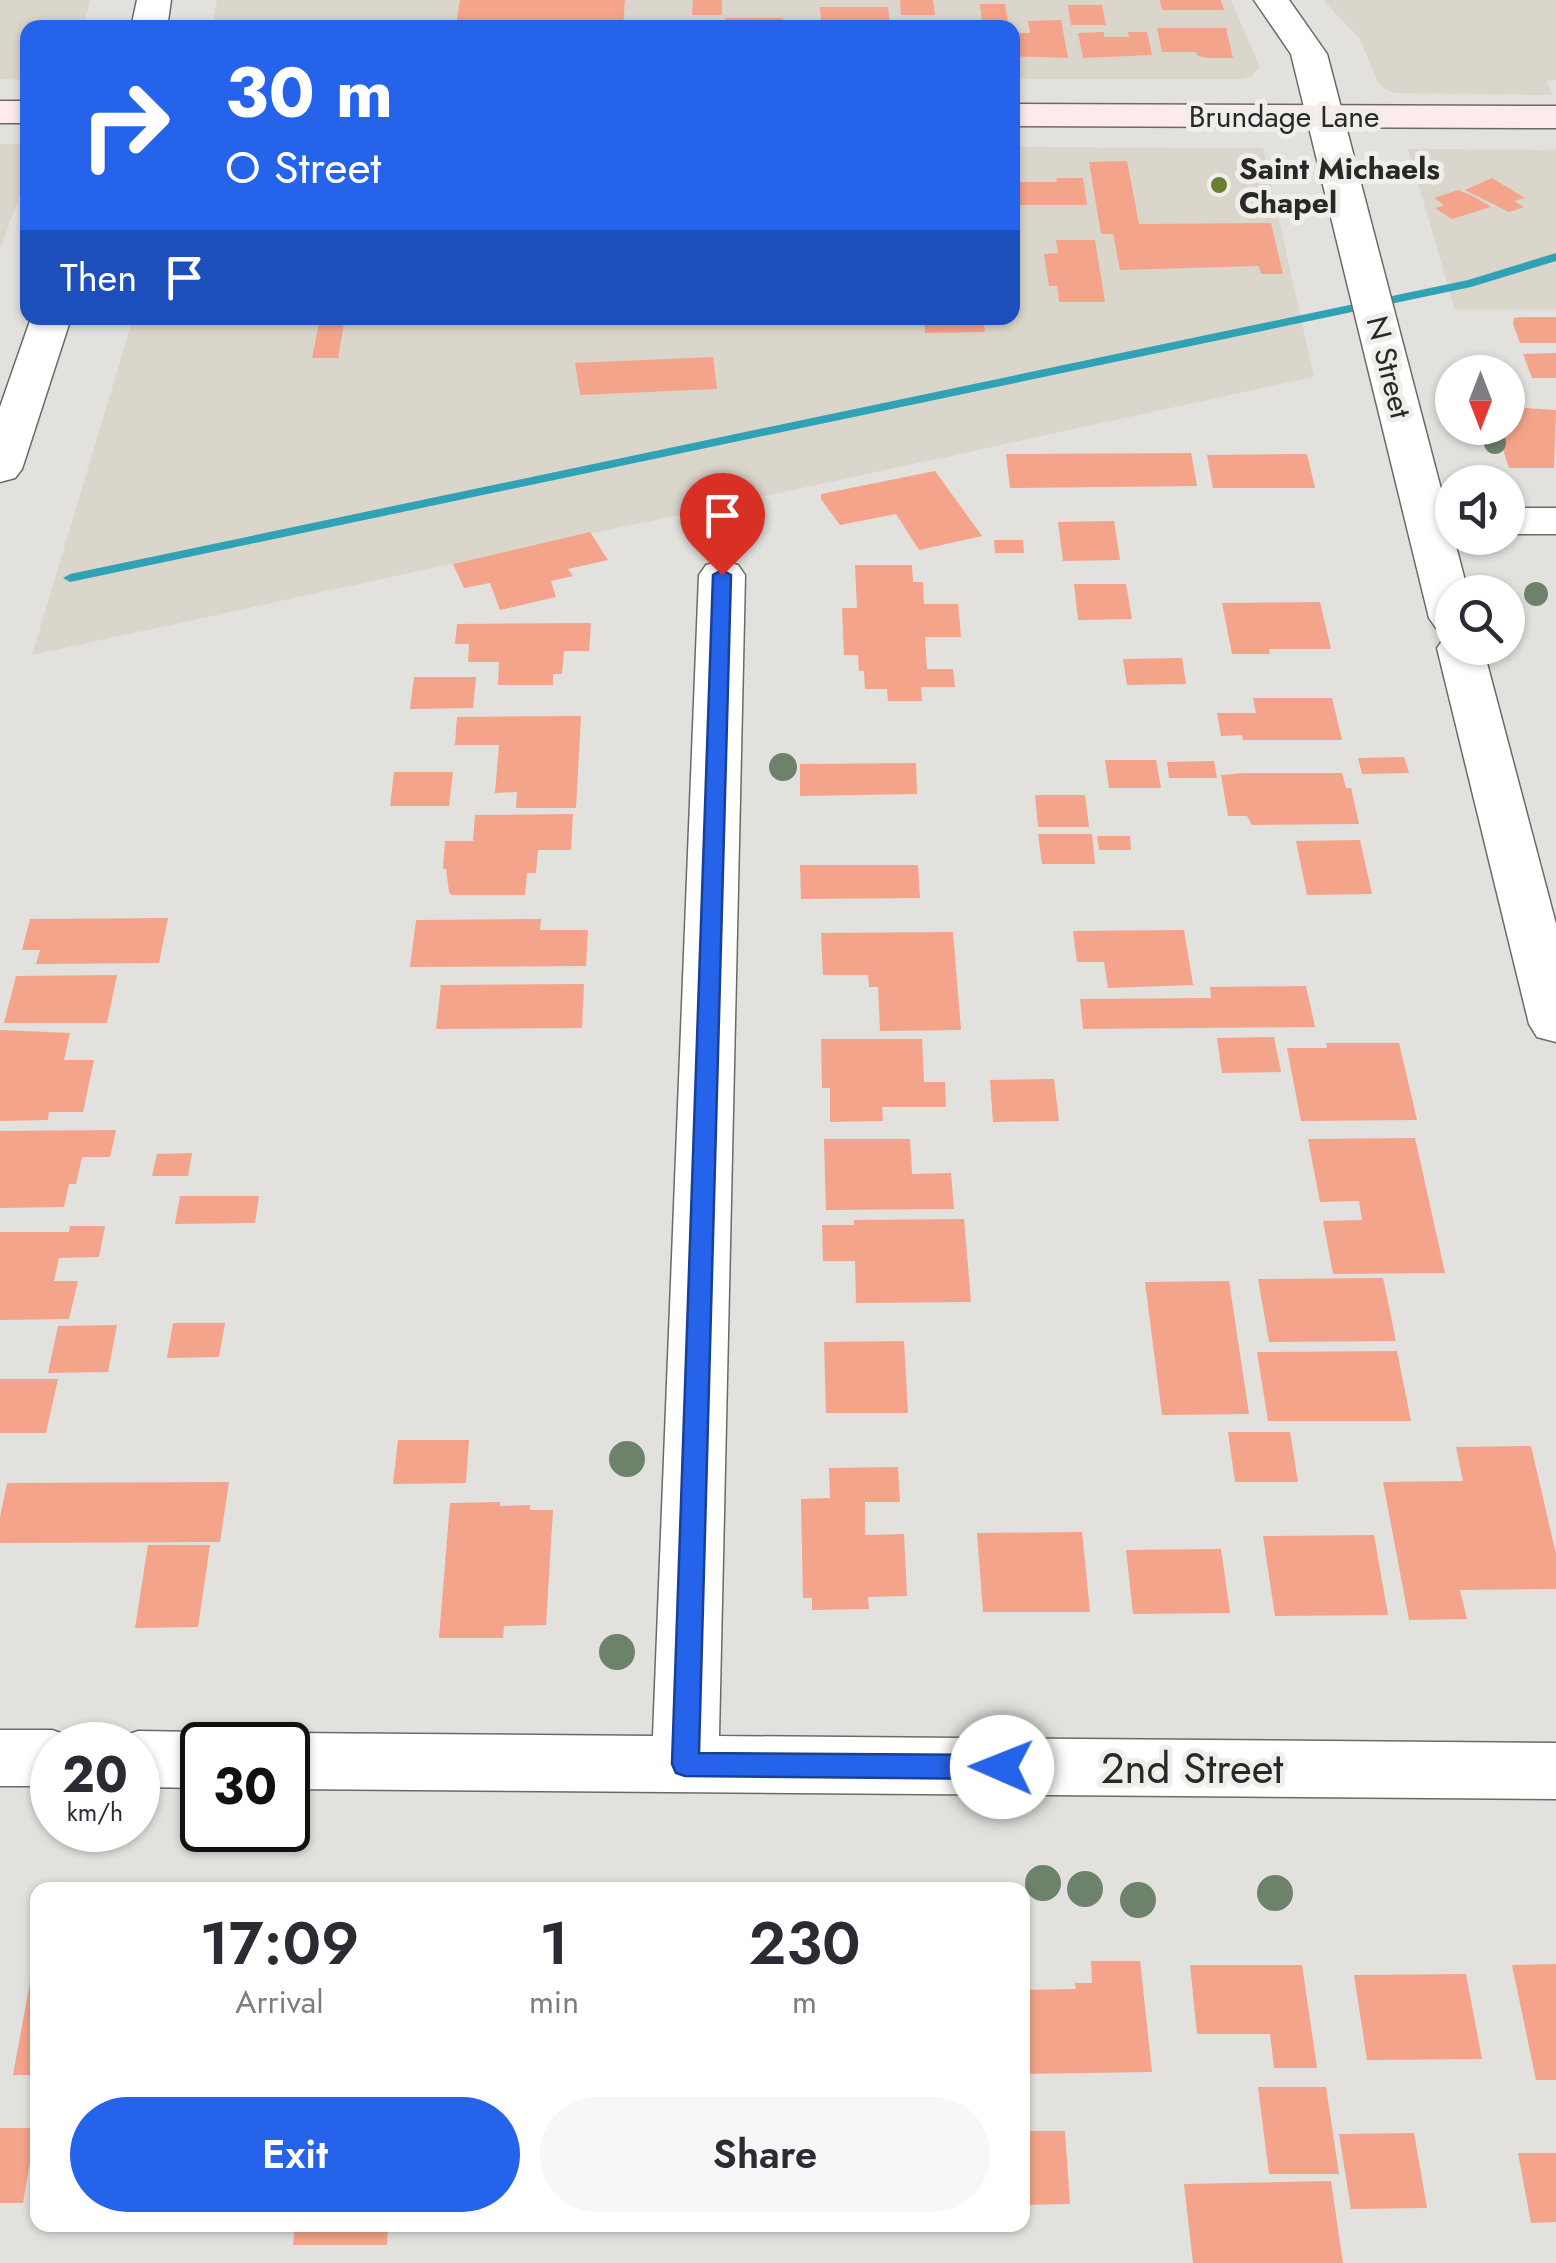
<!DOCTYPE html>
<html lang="en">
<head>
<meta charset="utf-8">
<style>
  body { margin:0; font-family:Jost,sans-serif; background:#f7f7f7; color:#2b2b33; height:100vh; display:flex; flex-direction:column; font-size:38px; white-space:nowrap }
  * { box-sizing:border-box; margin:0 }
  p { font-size:32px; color:#7c7c81 }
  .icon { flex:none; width:55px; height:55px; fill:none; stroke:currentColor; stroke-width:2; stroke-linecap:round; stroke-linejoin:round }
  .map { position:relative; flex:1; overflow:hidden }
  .drawer { position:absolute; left:30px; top:1882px; width:1000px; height:350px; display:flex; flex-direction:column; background:#fff; border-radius:20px; box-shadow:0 2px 8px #0004 }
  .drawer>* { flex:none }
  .hud { position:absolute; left:20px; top:20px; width:1000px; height:305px; border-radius:20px; box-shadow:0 2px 8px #0004; background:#2563eb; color:#fff; overflow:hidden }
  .needle { width:65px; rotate:180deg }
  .buttons { position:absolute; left:1435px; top:355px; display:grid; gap:20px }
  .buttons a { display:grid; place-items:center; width:90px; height:90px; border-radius:50%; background:#fff; box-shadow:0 2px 8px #0004; font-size:50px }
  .speed { position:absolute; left:30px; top:1722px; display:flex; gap:20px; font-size:50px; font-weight:700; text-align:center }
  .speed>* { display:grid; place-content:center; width:130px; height:130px; border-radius:50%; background:#fff; box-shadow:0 2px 8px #0004; line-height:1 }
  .speed small { font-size:25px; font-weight:400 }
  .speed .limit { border:5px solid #111; border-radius:15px; background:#fff; color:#111 }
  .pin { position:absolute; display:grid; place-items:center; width:85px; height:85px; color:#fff; margin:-102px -42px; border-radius:50% 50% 50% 0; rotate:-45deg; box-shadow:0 0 10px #0007 }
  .pin .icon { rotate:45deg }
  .me { position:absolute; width:110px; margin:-55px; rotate:271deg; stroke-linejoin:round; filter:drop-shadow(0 0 8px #0008) }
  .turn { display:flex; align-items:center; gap:35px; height:210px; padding:0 40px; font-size:45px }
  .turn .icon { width:130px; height:130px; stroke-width:2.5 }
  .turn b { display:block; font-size:70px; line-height:85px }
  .then { display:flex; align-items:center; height:95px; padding:0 40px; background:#0003; gap:20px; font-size:38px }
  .eta { display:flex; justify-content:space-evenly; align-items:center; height:170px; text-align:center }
  .eta b { font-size:60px; font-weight:600; line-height:70px }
  .cta { display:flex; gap:20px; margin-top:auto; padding:20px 40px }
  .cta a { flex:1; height:115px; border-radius:60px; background:#2563eb; color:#fff; font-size:40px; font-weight:600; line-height:115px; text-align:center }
  .cta a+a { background:#f7f7f7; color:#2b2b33 }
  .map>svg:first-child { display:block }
  .built { fill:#dbd6cc }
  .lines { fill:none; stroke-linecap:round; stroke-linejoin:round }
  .stream { fill:#2fa2b5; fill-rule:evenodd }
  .building { fill:#f3a48a }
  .minor-casing { stroke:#6c6a67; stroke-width:3 }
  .tertiary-casing { stroke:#6c6a67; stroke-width:3 }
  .secondary-casing { stroke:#6c6a67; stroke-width:3 }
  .minor { fill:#fff; fill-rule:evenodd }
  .tertiary { fill:#fff; fill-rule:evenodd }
  .secondary { fill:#fcebea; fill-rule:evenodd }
  .tree { fill:#6d826a }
  .route { fill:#2563eb; stroke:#184099; stroke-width:2.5 }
  .poi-dot { fill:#698031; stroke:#f0eeeb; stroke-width:4 }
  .labels { text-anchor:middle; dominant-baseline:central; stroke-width:10; stroke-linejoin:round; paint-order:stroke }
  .far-street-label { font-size:30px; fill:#292827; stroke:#f0eeeb }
  .far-poi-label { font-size:30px; font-weight:bold; fill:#292827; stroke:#f0eeeb; text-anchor:start }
  .near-street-label { font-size:42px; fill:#292827; stroke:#f0eeeb }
</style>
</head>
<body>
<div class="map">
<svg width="1556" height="2263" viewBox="0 0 1556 2263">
  <rect width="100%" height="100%" fill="#e2e1dd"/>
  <g class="built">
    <path d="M 0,0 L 90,0 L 84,27 L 28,28 L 27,80 L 0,79 Z"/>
    <path d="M 217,0 L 1231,0 L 1260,67 L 1251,77 L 1240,79 L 1013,79 L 1012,28 L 212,28 Z"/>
    <path d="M 1323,0 L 1556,0 L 1556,80 L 1547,81 L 1552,95 L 1395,93 L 1385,89 L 1378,83 L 1360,39 Z"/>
    <path d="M 0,144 L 28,144 L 27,174 L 0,250 Z"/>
    <path d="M 1013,147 L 1263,148 L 1314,377 L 32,655 L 133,318 L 1012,318 Z"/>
    <path d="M 1408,149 L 1556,150 L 1556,310 L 1455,310 Z"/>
  </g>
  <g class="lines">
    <path class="stream" d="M 1556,253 L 1556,261 L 1471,287 L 70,582 L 63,578 L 70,574 L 1468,280 Z"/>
  </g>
  <g class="building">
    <path d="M 460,0 L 625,0 L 623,26 L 456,25 Z"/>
    <path d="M 693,0 L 722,0 L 722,15 L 692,15 Z"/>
    <path d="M 900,0 L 933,0 L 935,15 L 901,15 Z"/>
    <path d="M 1160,0 L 1221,0 L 1224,10 L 1162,10 Z"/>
    <path d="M 980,4 L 1005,4 L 1008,23 L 982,23 Z"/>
    <path d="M 1068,5 L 1102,5 L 1106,25 L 1071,25 Z"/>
    <path d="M 820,7 L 888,7 L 890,28 L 837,27 L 837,21 L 821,21 Z"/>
    <path d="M 725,18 L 783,18 L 784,28 L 725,28 Z"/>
    <path d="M 1061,20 L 1068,58 L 1012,56 L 1012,33 L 1030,33 L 1028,21 Z"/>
    <path d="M 1157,28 L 1226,28 L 1233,58 L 1208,58 L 1198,56 L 1196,52 L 1162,52 Z"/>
    <path d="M 1104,32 L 1104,37 L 1129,37 L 1128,32 L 1147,32 L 1152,55 L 1083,58 L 1078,33 Z"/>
    <path d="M 1127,161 L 1139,224 L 1271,223 L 1283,274 L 1261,274 L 1259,266 L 1120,270 L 1113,234 L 1101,234 L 1089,162 Z"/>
    <path d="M 1056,178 L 1083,178 L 1087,205 L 1020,205 L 1017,182 L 1057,182 Z"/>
    <path d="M 1492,178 L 1525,198 L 1514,201 L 1524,207 L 1509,212 L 1465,190 Z"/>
    <path d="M 1458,190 L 1473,196 L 1491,207 L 1452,219 L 1435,208 L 1444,205 L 1434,198 Z"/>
    <path d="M 1056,240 L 1095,240 L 1105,302 L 1059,302 L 1057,286 L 1049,286 L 1044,254 L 1058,253 Z"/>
    <path d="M 1521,317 L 1556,317 L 1556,343 L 1520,343 L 1513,324 L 1514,318 Z"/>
    <path d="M 320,318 L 345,318 L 338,358 L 312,358 Z"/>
    <path d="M 924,318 L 983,318 L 985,332 L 925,333 Z"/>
    <path d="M 1556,353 L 1556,378 L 1532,378 L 1523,354 Z"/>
    <path d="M 713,357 L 717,389 L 580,395 L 575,363 Z"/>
    <path d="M 1524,404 L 1525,408 L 1556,410 L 1554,468 L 1509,468 L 1496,428 L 1508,428 L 1509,405 Z"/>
    <path d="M 1191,453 L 1197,486 L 1010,488 L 1006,454 Z"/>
    <path d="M 1307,454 L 1315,488 L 1213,488 L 1207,455 Z"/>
    <path d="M 935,471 L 982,536 L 919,550 L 896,514 L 840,525 L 821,499 L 821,494 Z"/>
    <path d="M 1114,521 L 1120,560 L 1063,561 L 1058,522 Z"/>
    <path d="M 590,532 L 608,560 L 568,569 L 573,576 L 551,581 L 556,597 L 500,610 L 490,583 L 464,588 L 453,564 Z"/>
    <path d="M 994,540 L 1023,540 L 1024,553 L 995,553 Z"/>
    <path d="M 855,565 L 912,565 L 913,582 L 923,582 L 924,604 L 958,604 L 961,637 L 925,637 L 927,669 L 953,669 L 955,687 L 921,687 L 922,701 L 888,701 L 887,689 L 865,689 L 864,671 L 859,671 L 858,655 L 844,655 L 842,608 L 857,608 Z"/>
    <path d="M 1074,584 L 1126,584 L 1132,619 L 1078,620 Z"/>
    <path d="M 1320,602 L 1331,649 L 1269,649 L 1270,654 L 1232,654 L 1222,603 Z"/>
    <path d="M 591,623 L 589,651 L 564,651 L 562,674 L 553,674 L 553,685 L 498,685 L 499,662 L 468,662 L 469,644 L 455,644 L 457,624 Z"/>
    <path d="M 1182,658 L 1186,684 L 1127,685 L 1123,659 Z"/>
    <path d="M 414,677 L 476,677 L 473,708 L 410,709 Z"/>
    <path d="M 1253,698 L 1332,698 L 1342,740 L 1243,740 L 1242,735 L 1221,736 L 1217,713 L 1256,713 Z"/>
    <path d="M 581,716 L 576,808 L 516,808 L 517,792 L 495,793 L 499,745 L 455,745 L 457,717 Z"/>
    <path d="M 1404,757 L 1409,773 L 1362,774 L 1358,758 Z"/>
    <path d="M 1105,760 L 1156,760 L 1161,788 L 1109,788 Z"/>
    <path d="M 1214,761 L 1217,778 L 1169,778 L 1167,762 Z"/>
    <path d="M 916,763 L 917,794 L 800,796 L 800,764 Z"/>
    <path d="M 394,772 L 453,772 L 449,806 L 390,806 Z"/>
    <path d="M 1244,773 L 1342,773 L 1346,788 L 1351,788 L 1359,824 L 1252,825 L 1247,816 L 1228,816 L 1221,775 Z"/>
    <path d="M 1035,795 L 1085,795 L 1089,827 L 1038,827 Z"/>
    <path d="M 573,814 L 571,850 L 538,850 L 536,873 L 527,873 L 525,895 L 452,895 L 449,892 L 446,869 L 443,869 L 445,841 L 473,841 L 475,815 Z"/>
    <path d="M 1038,834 L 1092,834 L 1095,864 L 1042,864 Z"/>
    <path d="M 1097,836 L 1130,836 L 1131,850 L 1099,850 Z"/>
    <path d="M 1360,840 L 1372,894 L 1307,895 L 1296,841 Z"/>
    <path d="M 800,865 L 918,865 L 920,898 L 801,899 Z"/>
    <path d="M 168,918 L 159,963 L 36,964 L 40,950 L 22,950 L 30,919 Z"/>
    <path d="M 541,919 L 540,930 L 588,930 L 586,966 L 410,967 L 416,920 Z"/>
    <path d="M 1184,930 L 1193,985 L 1108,988 L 1104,962 L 1077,962 L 1073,931 Z"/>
    <path d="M 953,932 L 961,1030 L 880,1031 L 878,987 L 869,987 L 868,975 L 823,975 L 821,933 Z"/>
    <path d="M 117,975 L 107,1023 L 4,1023 L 16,976 Z"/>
    <path d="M 584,984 L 582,1028 L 436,1029 L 441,985 Z"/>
    <path d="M 1306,986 L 1315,1027 L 1083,1029 L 1080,999 L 1211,998 L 1210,987 Z"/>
    <path d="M 0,1030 L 70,1033 L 64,1060 L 94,1060 L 83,1112 L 49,1112 L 48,1120 L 0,1121 Z"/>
    <path d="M 1274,1037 L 1281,1072 L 1222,1073 L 1217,1038 Z"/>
    <path d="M 821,1039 L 922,1039 L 924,1082 L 945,1082 L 946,1107 L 882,1107 L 883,1121 L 830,1122 L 830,1088 L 822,1088 Z"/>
    <path d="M 1326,1043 L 1399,1043 L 1417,1120 L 1301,1121 L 1287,1048 L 1327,1048 Z"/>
    <path d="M 1054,1079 L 1059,1121 L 993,1122 L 990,1080 Z"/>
    <path d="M 116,1130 L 110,1157 L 82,1157 L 76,1184 L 69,1184 L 64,1207 L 0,1208 L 0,1131 Z"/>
    <path d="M 1415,1138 L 1445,1273 L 1333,1274 L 1323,1221 L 1362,1220 L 1359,1201 L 1320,1202 L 1308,1139 Z"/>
    <path d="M 824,1139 L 910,1139 L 912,1174 L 951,1173 L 954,1209 L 826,1210 Z"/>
    <path d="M 192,1153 L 188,1176 L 152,1176 L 157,1154 Z"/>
    <path d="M 180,1196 L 259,1196 L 255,1223 L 175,1224 Z"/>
    <path d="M 964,1219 L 971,1302 L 856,1303 L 855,1261 L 823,1261 L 822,1225 L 854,1225 L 854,1220 Z"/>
    <path d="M 70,1226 L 105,1226 L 99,1257 L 59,1258 L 54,1281 L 78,1281 L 69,1319 L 0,1320 L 0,1232 L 69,1232 Z"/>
    <path d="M 1383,1278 L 1396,1341 L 1269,1342 L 1258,1279 Z"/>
    <path d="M 1229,1281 L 1249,1414 L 1162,1415 L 1145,1282 Z"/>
    <path d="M 173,1323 L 225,1323 L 219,1357 L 167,1358 Z"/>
    <path d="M 117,1325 L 108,1372 L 48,1373 L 58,1326 Z"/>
    <path d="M 904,1341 L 908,1413 L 826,1413 L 824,1342 Z"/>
    <path d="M 1397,1351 L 1411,1421 L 1268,1421 L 1257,1352 Z"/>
    <path d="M 0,1379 L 58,1379 L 46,1433 L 0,1433 Z"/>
    <path d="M 1228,1432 L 1290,1432 L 1298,1482 L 1235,1482 Z"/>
    <path d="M 398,1440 L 469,1440 L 466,1483 L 393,1484 Z"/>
    <path d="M 1531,1446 L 1556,1554 L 1556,1589 L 1460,1590 L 1467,1619 L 1409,1620 L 1383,1482 L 1463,1481 L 1456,1447 Z"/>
    <path d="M 898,1467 L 900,1502 L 865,1502 L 865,1535 L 904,1534 L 907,1596 L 868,1597 L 869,1609 L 812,1610 L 812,1598 L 803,1598 L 801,1499 L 830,1498 L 829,1468 Z"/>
    <path d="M 229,1482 L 220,1542 L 0,1543 L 0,1517 L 7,1483 Z"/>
    <path d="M 500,1502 L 500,1506 L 530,1505 L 530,1510 L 553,1510 L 546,1625 L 504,1626 L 503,1638 L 439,1638 L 450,1503 Z"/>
    <path d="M 1082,1532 L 1090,1612 L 983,1612 L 977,1533 Z"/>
    <path d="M 1374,1535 L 1388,1615 L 1275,1616 L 1263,1536 Z"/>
    <path d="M 148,1545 L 210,1545 L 198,1627 L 135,1628 Z"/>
    <path d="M 1221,1549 L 1230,1613 L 1133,1614 L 1126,1550 Z"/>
    <path d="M 1091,1961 L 1140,1961 L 1152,2072 L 1022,2074 L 1022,1990 L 1076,1989 L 1075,1983 L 1092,1983 Z"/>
    <path d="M 1556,1964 L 1556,2080 L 1536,2080 L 1512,1965 Z"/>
    <path d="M 1190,1965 L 1302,1965 L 1317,2068 L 1274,2068 L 1270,2034 L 1197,2034 Z"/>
    <path d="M 33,1966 L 38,1966 L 38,2075 L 13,2075 Z"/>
    <path d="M 1466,1974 L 1482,2059 L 1367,2060 L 1354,1975 Z"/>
    <path d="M 1258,2087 L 1326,2087 L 1339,2174 L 1269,2174 Z"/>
    <path d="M 0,2128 L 36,2128 L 23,2203 L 0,2203 Z"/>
    <path d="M 1022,2131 L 1065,2131 L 1070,2204 L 1022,2205 Z"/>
    <path d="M 1414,2133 L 1427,2208 L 1351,2209 L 1339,2134 Z"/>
    <path d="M 1518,2153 L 1556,2153 L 1556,2222 L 1531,2223 Z"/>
    <path d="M 1331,2181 L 1343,2263 L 1193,2263 L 1184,2184 Z"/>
    <path d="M 295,2225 L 388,2225 L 387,2245 L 293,2245 Z"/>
  </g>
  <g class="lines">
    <g class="minor-casing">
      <g id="minor">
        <path d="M 1254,0 L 1289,0 L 1327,54 L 1468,592 L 1452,592 L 1452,632 L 1436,628 L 1429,618 L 1291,54 Z"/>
        <rect x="1508" y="508" width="48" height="26"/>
        <path d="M 722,561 L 738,565 L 745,575 L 719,1736 L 1556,1743 L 1556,1799 L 288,1789 L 288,1745 L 263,1745 L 288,1733 L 653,1736 L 699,575 L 706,565 Z"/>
        <path d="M 1452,636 L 1452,648 L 1483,648 L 1556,924 L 1556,1042 L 1537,1037 L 1529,1024 L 1437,648 L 1444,638 Z"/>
        <path d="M 0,1730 L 52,1730 L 75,1738 L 79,1745 L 52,1745 L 52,1786 L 0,1786 Z"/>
        <path d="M 138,1731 L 202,1732 L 225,1740 L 228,1745 L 202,1745 L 202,1788 L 138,1787 L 138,1745 L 112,1745 L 115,1739 Z"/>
      </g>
    </g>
    <g class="tertiary-casing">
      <g id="tertiary">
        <path d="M 137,0 L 171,0 L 167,28 L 131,28 Z"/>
        <path d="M 31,318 L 71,318 L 22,469 L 15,478 L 0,482 L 0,407 Z"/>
      </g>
    </g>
    <g class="secondary-casing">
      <g id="secondary">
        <rect x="0" y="101" width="28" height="22"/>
        <path d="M 1012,104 L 1556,106 L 1556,128 L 1012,126 Z"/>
      </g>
    </g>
    <use href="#minor" class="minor"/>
    <use href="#tertiary" class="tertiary"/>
    <use href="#secondary" class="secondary"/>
  </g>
  <g class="tree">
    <circle cx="1495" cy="443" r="11"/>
    <circle cx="1536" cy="594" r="12"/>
    <circle cx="783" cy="767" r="14"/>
    <circle cx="627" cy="1459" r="18"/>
    <circle cx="617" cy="1652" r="18"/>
    <circle cx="1043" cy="1883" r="18"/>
    <circle cx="1085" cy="1889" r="18"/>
    <circle cx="1275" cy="1893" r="18"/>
    <circle cx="1138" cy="1900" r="18"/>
  </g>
  <path class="route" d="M 722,570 L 731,575 L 699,1753 L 1002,1755 L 1012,1759 L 1016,1767 L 1012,1775 L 1002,1779 L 685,1776 L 676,1773 L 672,1764 L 713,575 Z"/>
  <circle class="poi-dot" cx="1219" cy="185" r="10"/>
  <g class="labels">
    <g class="far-street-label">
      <text x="1284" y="116">Brundage Lane</text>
      <text transform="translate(1389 367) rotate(76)">N Street</text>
    </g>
    <g class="far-poi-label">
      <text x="1239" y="168">Saint Michaels<tspan x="1239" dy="34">Chapel</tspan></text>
    </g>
    <g class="near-street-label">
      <text x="1192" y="1768">2nd Street</text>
    </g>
  </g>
</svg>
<div class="buttons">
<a><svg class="needle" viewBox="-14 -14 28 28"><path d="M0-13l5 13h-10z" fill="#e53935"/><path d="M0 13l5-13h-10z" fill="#7c7c81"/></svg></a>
<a><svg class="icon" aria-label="sound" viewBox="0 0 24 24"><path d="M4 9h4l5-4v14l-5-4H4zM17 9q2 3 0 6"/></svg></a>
<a><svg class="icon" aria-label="search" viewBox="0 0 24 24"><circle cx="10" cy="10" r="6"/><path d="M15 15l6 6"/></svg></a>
</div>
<div class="speed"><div>20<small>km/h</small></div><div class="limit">30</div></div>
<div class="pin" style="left:722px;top:575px;background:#d93025"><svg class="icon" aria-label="arrive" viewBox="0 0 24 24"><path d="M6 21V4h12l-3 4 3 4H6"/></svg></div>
<svg class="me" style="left:1002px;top:1767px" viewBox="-20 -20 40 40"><circle r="19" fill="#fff"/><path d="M0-13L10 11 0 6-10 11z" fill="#2563eb"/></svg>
<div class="hud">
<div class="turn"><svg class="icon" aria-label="right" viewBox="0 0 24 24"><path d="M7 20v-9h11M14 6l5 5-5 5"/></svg><div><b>30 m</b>O Street</div></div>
<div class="then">Then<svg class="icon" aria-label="arrive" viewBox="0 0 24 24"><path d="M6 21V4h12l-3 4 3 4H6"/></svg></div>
</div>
<section class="drawer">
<div class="eta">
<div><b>17:09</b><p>Arrival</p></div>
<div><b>1</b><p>min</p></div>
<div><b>230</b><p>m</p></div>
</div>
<div class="cta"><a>Exit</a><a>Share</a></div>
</section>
</div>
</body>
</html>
